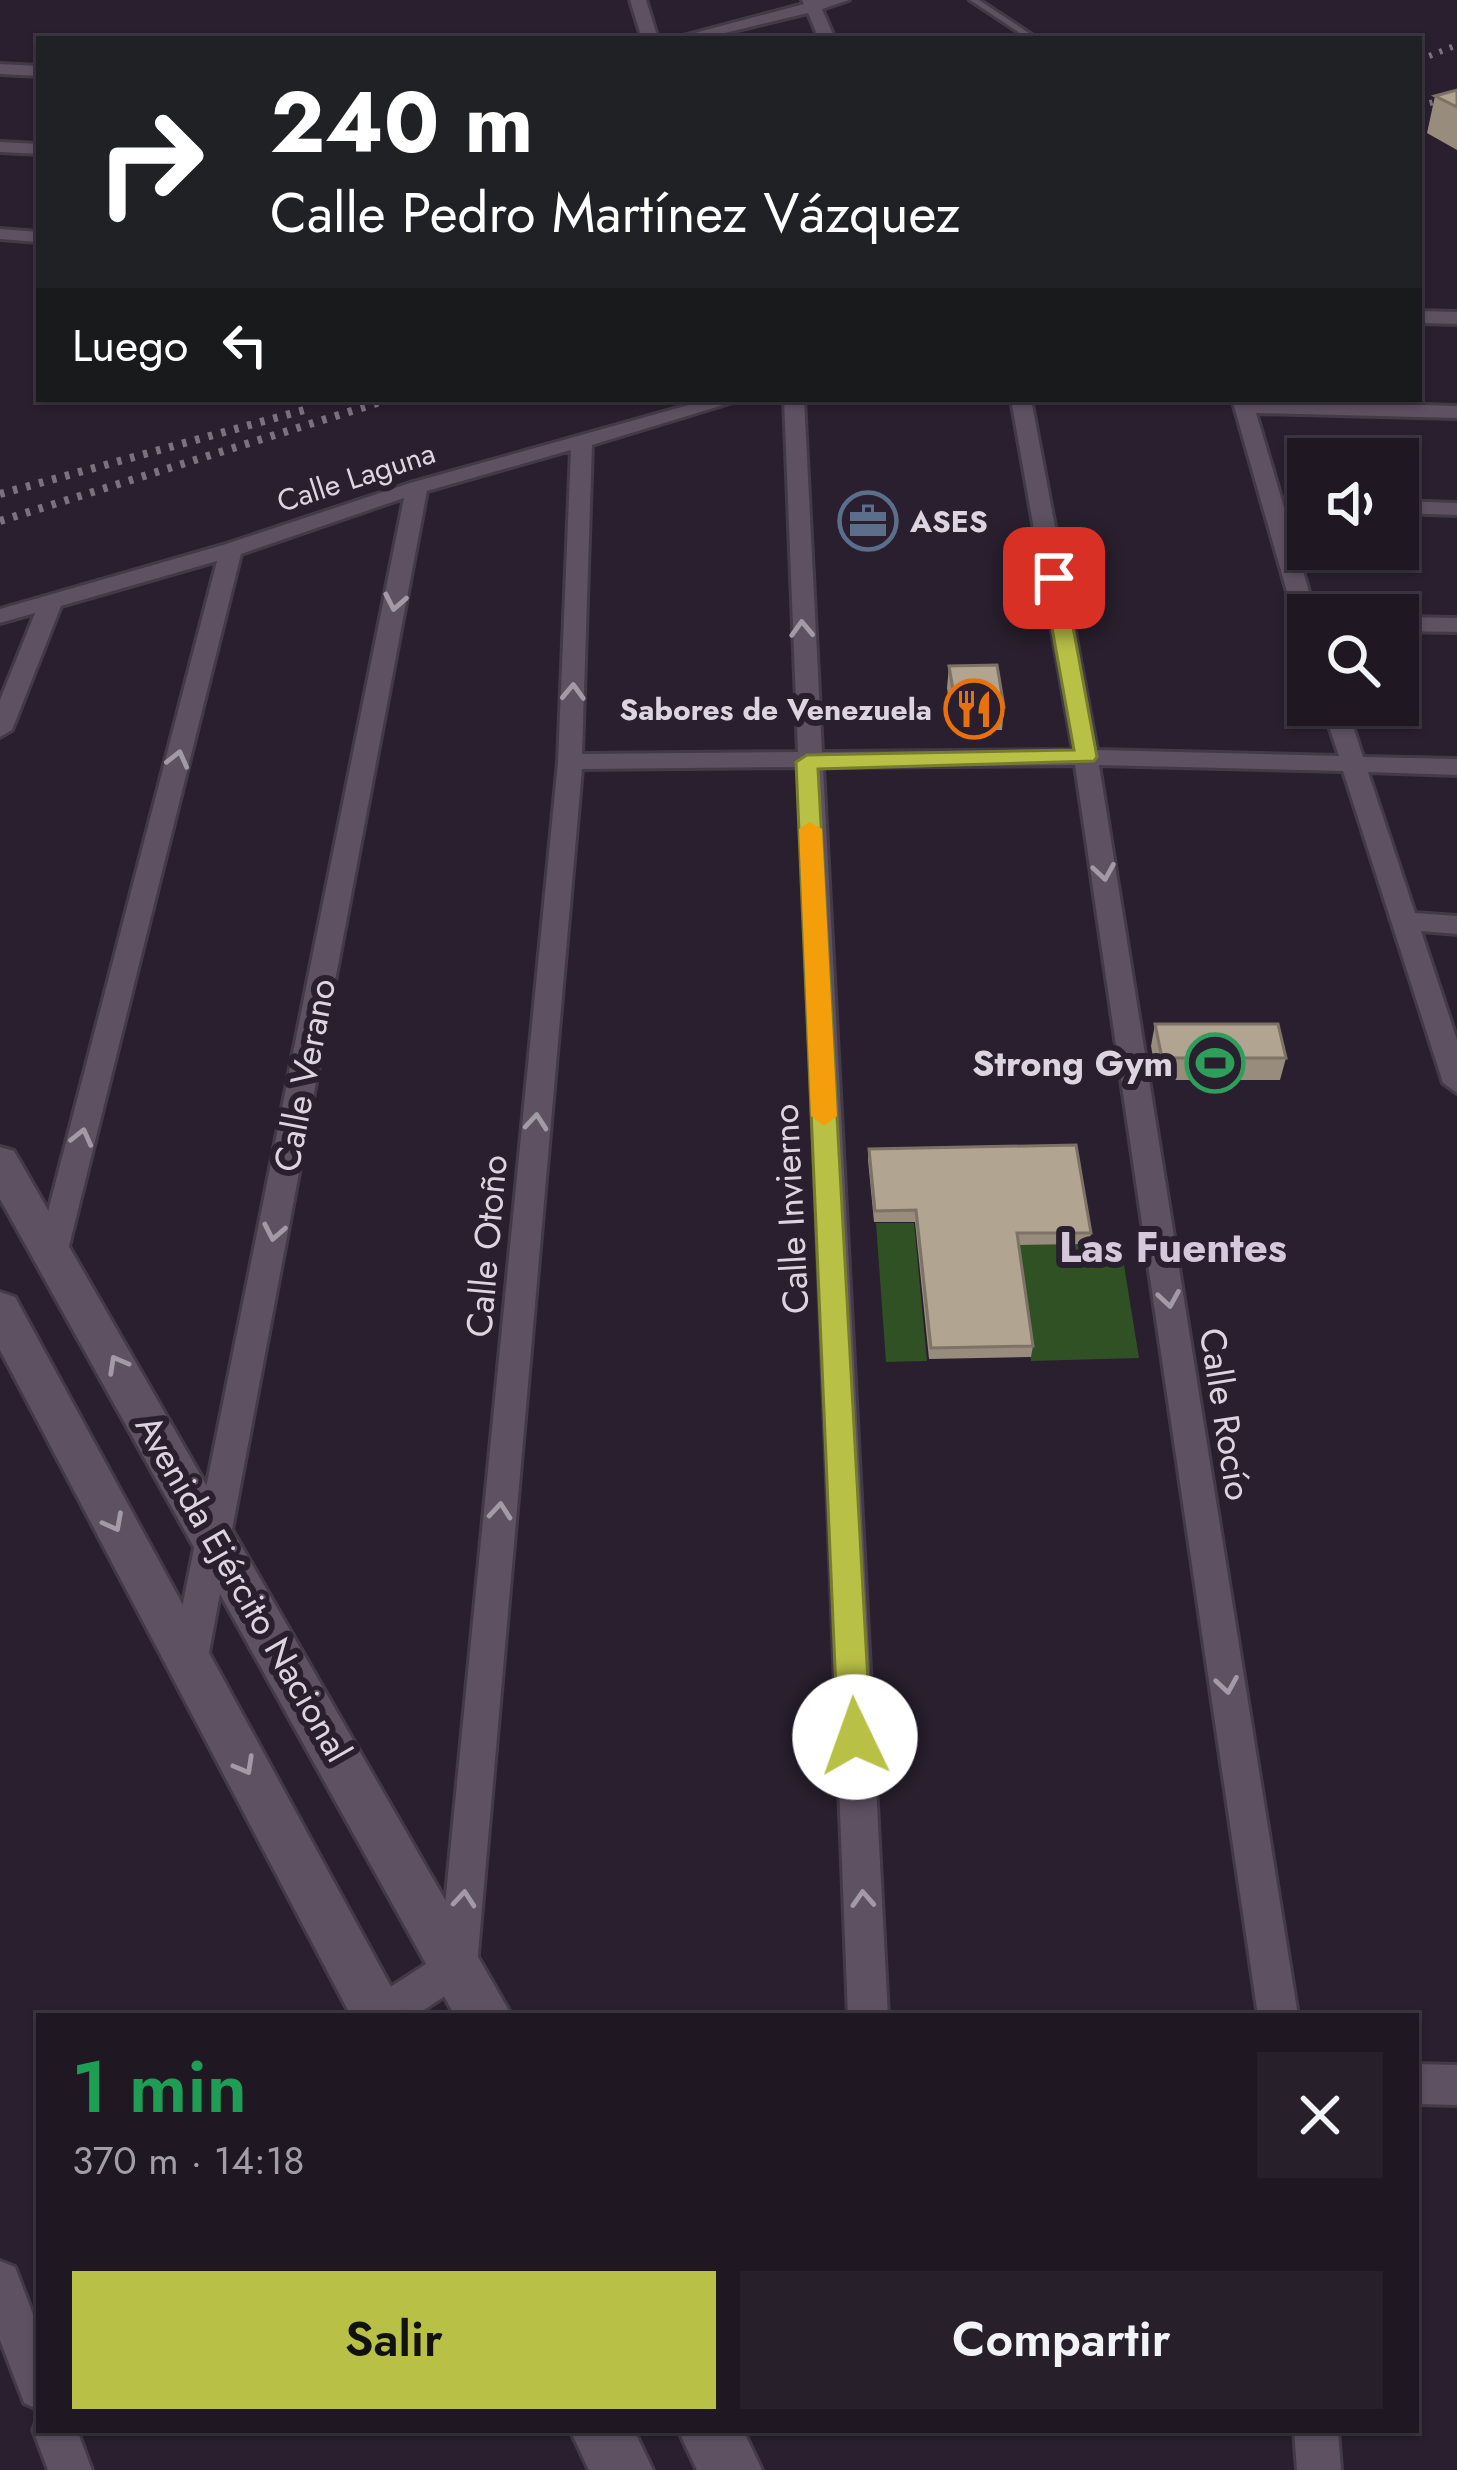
<!DOCTYPE html>
<html lang="es">
<head>
<meta charset="utf-8">
<style>
  body { margin:0; font-family:Jost,sans-serif; background:#27202a; color:#f1f3f6; height:100vh; display:flex; flex-direction:column; font-size:45px; white-space:nowrap }
  * { box-sizing:border-box; margin:0 }
  p { font-size:39px; color:#a19fa5 }
  .icon { flex:none; width:66px; height:66px; fill:none; stroke:currentColor; stroke-width:2; stroke-linecap:round; stroke-linejoin:round }
  .map { position:relative; flex:1; overflow:hidden }
  .drawer { position:absolute; left:36px; top:2013px; width:1383px; height:420px; display:flex; flex-direction:column; background:#1f1722; border-radius:0px; box-shadow:0 3px 9px #0004,0 0 0 3px #3c3640 }
  .drawer>* { flex:none }
  .top-card { position:absolute; left:36px; top:36px; width:1386px; height:366px; border-radius:0px; box-shadow:0 3px 9px #0004,0 0 0 3px #3c3640; background:#202124; color:#fff; overflow:hidden }
  .buttons { position:absolute; left:1287px; top:438px; display:grid; gap:24px }
  .buttons a { display:grid; place-items:center; width:132px; height:132px; border-radius:0px; background:#1f1722; box-shadow:0 3px 9px #0004,0 0 0 3px #3c3640; font-size:60px }
  .pin { position:absolute; display:grid; place-items:center; width:102px; height:102px; color:#fff; margin:-51px; border-radius:24px; box-shadow:0 6px 18px #0006 }
  .me { position:absolute; width:132px; margin:-66px; rotate:357deg; stroke-linejoin:round; filter:drop-shadow(0 0 9px #0008) }
  .turn { display:flex; align-items:center; gap:42px; height:252px; padding:0 36px; font-size:54px }
  .turn .icon { width:156px; height:156px; stroke-width:2.5 }
  .turn b { display:block; font-size:84px; line-height:102px }
  .then { display:flex; align-items:center; height:114px; padding:0 36px; background:#0003; gap:24px; font-size:45px }
  .round { display:grid; place-items:center; flex:none; width:126px; height:126px; border-radius:0px; background:#27202a }
  .summary { display:flex; align-items:center; justify-content:space-between; height:204px; padding:0 36px }
  h1 { font-size:72px; font-weight:600; line-height:90px; color:#1e9e55 }
  .button { display:flex; gap:24px; margin-top:auto; padding:24px 36px }
  .button a { flex:1; height:138px; border-radius:0px; background:#b9c046; color:#111; font-size:48px; font-weight:600; line-height:138px; text-align:center }
  .button a+a { background:#27202a; color:#f1f3f6 }
  .map>svg:first-child { display:block }
  .green { fill:#2f5124 }
  .lines { fill:none; stroke-linecap:round; stroke-linejoin:round }
  .service-casing { stroke:#423a46; stroke-width:6 }
  .minor-casing { stroke:#423a46; stroke-width:6 }
  .secondary-casing { stroke:#423a46; stroke-width:6 }
  .service { fill:#5d5162; fill-rule:evenodd }
  .minor { fill:#5d5162; fill-rule:evenodd }
  .secondary { fill:#5d5162; fill-rule:evenodd }
  .rail-far1 { stroke:#7b727f; stroke-width:6; stroke-dasharray:3 8; stroke-linecap:butt }
  .rail { stroke:#7b727f; stroke-width:8; stroke-dasharray:4.5 9; stroke-linecap:butt }
  .wall { fill:#988d7d }
  .building { fill:#b1a491; stroke:#7c7366; stroke-width:3 }
  .oneway { stroke:#a39aa7 }
  .route { fill:#b9c046; stroke:#787d2e; stroke-width:3 }
  .slow { fill:#f59e0b }
  .labels { text-anchor:middle; dominant-baseline:central; stroke-width:12; stroke-linejoin:round; paint-order:stroke }
  .far-street-label { font-size:30px; fill:#dcd5df; stroke:#291f2e }
  .far-poi-label { font-size:30px; font-weight:bold; fill:#dcd5df; stroke:#291f2e; text-anchor:start }
  .poi-label { font-size:36px; font-weight:bold; fill:#dcd5df; stroke:#291f2e; text-anchor:end }
  .street-label { font-size:36px; fill:#dcd5df; stroke:#291f2e }
  .quarter-label { font-size:42px; font-weight:bold; fill:#d5c8db; stroke:#291f2e }
</style>
</head>
<body>
<div class="map">
<svg width="1457" height="2470" viewBox="0 0 1457 2470">
  <rect width="100%" height="100%" fill="#291f2e"/>
  <g class="green">
    <path d="M 914,1223 L 927,1361 L 886,1362 L 876,1223 Z"/>
    <path d="M 1086,1244 L 1088,1258 L 1123,1259 L 1139,1358 L 1031,1361 L 1017,1245 Z"/>
  </g>
  <g class="lines">
    <g class="service-casing">
      <path id="service" d="M 970,0 L 979,0 L 1038,39 L 1029,39 Z"/>
    </g>
    <g class="minor-casing">
      <g id="minor">
        <path d="M 630,0 L 646,0 L 658,39 L 642,39 Z"/>
        <path d="M 802,0 L 849,0 L 822,9 L 835,39 L 819,39 L 808,13 L 700,39 L 672,39 L 804,4 Z"/>
        <path d="M 0,64 L 39,66 L 39,76 L 0,74 Z"/>
        <path d="M 0,142 L 39,144 L 39,154 L 0,152 Z"/>
        <path d="M 0,229 L 39,232 L 39,242 L 0,239 Z"/>
        <path d="M 1419,311 L 1457,312 L 1457,324 L 1419,323 Z"/>
        <path d="M 710,399 L 743,399 L 592,445 L 582,754 L 798,752 L 784,399 L 804,399 L 822,752 L 1073,750 L 1011,399 L 1031,399 L 1097,750 L 1339,756 L 1322,705 L 1346,705 L 1363,757 L 1457,759 L 1457,775 L 1368,772 L 1415,913 L 1457,916 L 1457,934 L 1421,931 L 1457,1040 L 1457,1093 L 1443,1083 L 1343,771 L 1099,765 L 1298,2016 L 1258,2016 L 1075,765 L 823,767 L 888,2016 L 848,2016 L 799,767 L 582,769 L 477,1965 L 472,1978 L 415,2016 L 361,2016 L 367,2002 L 440,1955 L 558,762 L 571,450 L 427,491 L 207,1663 L 201,1674 L 189,1678 L 177,1674 L 171,1663 L 404,498 L 241,554 L 68,1250 L 64,1258 L 42,1258 L 38,1250 L 217,561 L 61,606 L 12,730 L 0,737 L 0,700 L 35,613 L 0,623 L 0,609 L 223,545 L 410,483 Z"/>
        <path d="M 1232,399 L 1457,406 L 1457,418 L 1256,413 L 1316,615 L 1308,615 L 1308,634 L 1297,627 Z"/>
        <path d="M 1398,501 L 1457,503 L 1457,515 L 1398,513 Z"/>
        <path d="M 1398,617 L 1457,618 L 1457,632 L 1398,631 Z"/>
        <path d="M 1416,2064 L 1457,2065 L 1457,2105 L 1416,2104 Z"/>
        <path d="M 0,2261 L 15,2267 L 39,2330 L 39,2410 L 24,2403 L 0,2340 Z"/>
        <path d="M 39,2415 L 39,2430 L 77,2430 L 92,2470 L 48,2470 L 33,2430 Z"/>
        <path d="M 1294,2430 L 1338,2430 L 1341,2470 L 1297,2470 Z"/>
      </g>
    </g>
    <g class="secondary-casing">
      <g id="secondary">
        <path d="M 0,1147 L 14,1151 L 512,2016 L 455,2016 L 0,1199 Z"/>
        <path d="M 0,1292 L 15,1297 L 407,2016 L 351,2016 L 0,1350 Z"/>
        <path d="M 570,2430 L 634,2430 L 653,2470 L 589,2470 Z"/>
        <path d="M 678,2430 L 743,2430 L 762,2470 L 697,2470 Z"/>
      </g>
    </g>
    <use href="#service" class="service"/>
    <use href="#minor" class="minor"/>
    <use href="#secondary" class="secondary"/>
    <g class="rail-far1">
      <path d="M 1419,60 L 1457,45"/>
      <path d="M 1419,106 L 1457,96"/>
    </g>
    <g class="rail">
      <path d="M 0,494 L 304,410"/>
      <path d="M 0,521 L 390,399"/>
    </g>
  </g>
  <g class="wall">
    <path d="M 1457,90 L 1457,150 L 1427,133 L 1435,96 Z"/>
    <path d="M 949,666 L 1004,707 L 1002,730 L 953,730 L 947,688 Z"/>
    <path d="M 1155,1024 L 1286,1058 L 1280,1080 L 1157,1080 L 1151,1046 Z"/>
    <path d="M 869,1149 L 1091,1233 L 1089,1244 L 1018,1245 L 1033,1346 L 1031,1357 L 929,1359 L 915,1222 L 874,1222 L 868,1160 Z"/>
  </g>
  <g class="building">
    <path d="M 1457,90 L 1457,107 L 1435,96 Z"/>
    <path d="M 997,665 L 1004,707 L 956,708 L 949,666 Z"/>
    <path d="M 1155,1024 L 1278,1024 L 1286,1058 L 1162,1058 Z"/>
    <path d="M 1076,1145 L 1091,1233 L 1017,1233 L 1033,1346 L 931,1348 L 916,1210 L 875,1211 L 869,1149 Z"/>
  </g>
  <defs><path id="oneway-chevron" d="M-2-3.5L2.5 0L-2 3.5" fill="none" stroke-width="1.6" stroke-linecap="round" stroke-linejoin="round" transform="scale(3)"/></defs>
  <g class="oneway">
    <use href="#oneway-chevron" transform="translate(395 602) rotate(101)"/>
    <use href="#oneway-chevron" transform="translate(802 629) rotate(-92)"/>
    <use href="#oneway-chevron" transform="translate(573 692) rotate(-88)"/>
    <use href="#oneway-chevron" transform="translate(178 759) rotate(-76)"/>
    <use href="#oneway-chevron" transform="translate(1104 872) rotate(81)"/>
    <use href="#oneway-chevron" transform="translate(536 1122) rotate(-85)"/>
    <use href="#oneway-chevron" transform="translate(82 1137) rotate(-76)"/>
    <use href="#oneway-chevron" transform="translate(274 1232) rotate(101)"/>
    <use href="#oneway-chevron" transform="translate(1169 1299) rotate(81)"/>
    <use href="#oneway-chevron" transform="translate(117 1364) rotate(-119)"/>
    <use href="#oneway-chevron" transform="translate(500 1511) rotate(-85)"/>
    <use href="#oneway-chevron" transform="translate(114 1523) rotate(62)"/>
    <use href="#oneway-chevron" transform="translate(1227 1685) rotate(81)"/>
    <use href="#oneway-chevron" transform="translate(245 1766) rotate(61)"/>
    <use href="#oneway-chevron" transform="translate(464 1899) rotate(-85)"/>
    <use href="#oneway-chevron" transform="translate(863 1899) rotate(-93)"/>
  </g>
  <path class="route" d="M 1054,572 L 1064,578 L 1097,757 L 1094,761 L 818,769 L 871,1737 L 866,1748 L 855,1752 L 843,1748 L 838,1737 L 796,762 L 807,755 L 1074,750 L 1043,578 Z"/>
  <path class="slow" d="M 810,822 L 822,829 L 837,1116 L 824,1126 L 811,1116 L 799,829 Z"/>
  <defs>
    <g id="office-ring" transform="scale(3)"><circle r="9.5" fill="#291f2e" stroke="#5c6f8a" stroke-width="1.5"/><path d="M-6-3h4V-5.5h4V-3h4V5H-6ZM-1-4.5V-3h2v-1.5ZM-6 0V1H6V0Z" fill="#5c6f8a"/></g>
    <g id="restaurant-ring" transform="scale(3)"><circle r="9.5" fill="#291f2e" stroke="#e8710a" stroke-width="1.5"/><path d="M-5-6h1v4h1v-4h1v4h1v-4h1v5L-1.5 .5V6h-2V.5L-5-1ZM5-6V6H3V1.5H1.5Q1.5-4 5-6Z" fill="#e8710a"/></g>
    <g id="stadium-ring" transform="scale(3)"><circle r="9.5" fill="#291f2e" stroke="#2e9e5b" stroke-width="1.5"/><path d="M0-5a6.5 5 0 1 0 0 10a6.5 5 0 1 0 0-10ZM-3.5-1.8h7v3.6h-7Z" fill="#2e9e5b"/></g>
  </defs>
  <g fill-rule="evenodd">
    <use href="#office-ring" x="868" y="521"/>
    <use href="#restaurant-ring" x="974" y="709"/>
    <use href="#stadium-ring" x="1215" y="1063"/>
  </g>
  <g class="labels">
    <g class="far-street-label">
      <text transform="translate(356 477) rotate(-18)">Calle Laguna</text>
    </g>
    <g class="far-poi-label">
      <text x="910" y="521">ASES</text>
      <text x="932" y="709" text-anchor="end">Sabores de Venezuela</text>
    </g>
    <g class="poi-label">
      <text x="1173" y="1063">Strong Gym</text>
    </g>
    <g class="street-label">
      <text transform="translate(304 1075) rotate(-79)">Calle Verano</text>
      <text transform="translate(790 1209) rotate(-93)">Calle Invierno</text>
      <text transform="translate(486 1246) rotate(-85)">Calle Otoño</text>
      <text transform="translate(1226 1414) rotate(81)">Calle Rocío</text>
      <text transform="translate(244 1588) rotate(60)">Avenida Ejército Nacional</text>
    </g>
    <g class="quarter-label">
      <text x="1173" y="1247">Las Fuentes</text>
    </g>
  </g>
</svg>
<div class="buttons">
<a><svg class="icon" aria-label="sound" viewBox="0 0 24 24"><path d="M4 9h4l5-4v14l-5-4H4zM17 9q2 3 0 6"/></svg></a>
<a><svg class="icon" aria-label="search" viewBox="0 0 24 24"><circle cx="10" cy="10" r="6"/><path d="M15 15l6 6"/></svg></a>
</div>
<div class="pin" style="left:1054px;top:578px;background:#d93025"><svg class="icon" aria-label="arrive" viewBox="0 0 24 24"><path d="M6 21V4h12l-3 4 3 4H6"/></svg></div>
<svg class="me" style="left:855px;top:1737px" viewBox="-20 -20 40 40"><circle r="19" fill="#fff"/><path d="M0-13L10 11 0 6-10 11z" fill="#b9c046"/></svg>
<div class="top-card">
<div class="turn"><svg class="icon" aria-label="right" viewBox="0 0 24 24"><path d="M7 20v-9h11M14 6l5 5-5 5"/></svg><div><b>240 m</b>Calle Pedro Martínez Vázquez</div></div>
<div class="then">Luego<svg class="icon" aria-label="left" viewBox="0 0 24 24"><path d="M17 20v-9H6M10 6l-5 5 5 5"/></svg></div>
</div>
<section class="drawer">
<div class="summary"><div><h1>1 min</h1><p>370 m · 14:18</p></div><a class="round"><svg class="icon" aria-label="close" viewBox="0 0 24 24"><path d="M6 6l12 12M18 6L6 18"/></svg></a></div>
<div class="button"><a>Salir</a><a>Compartir</a></div>
</section>
</div>
</body>
</html>
